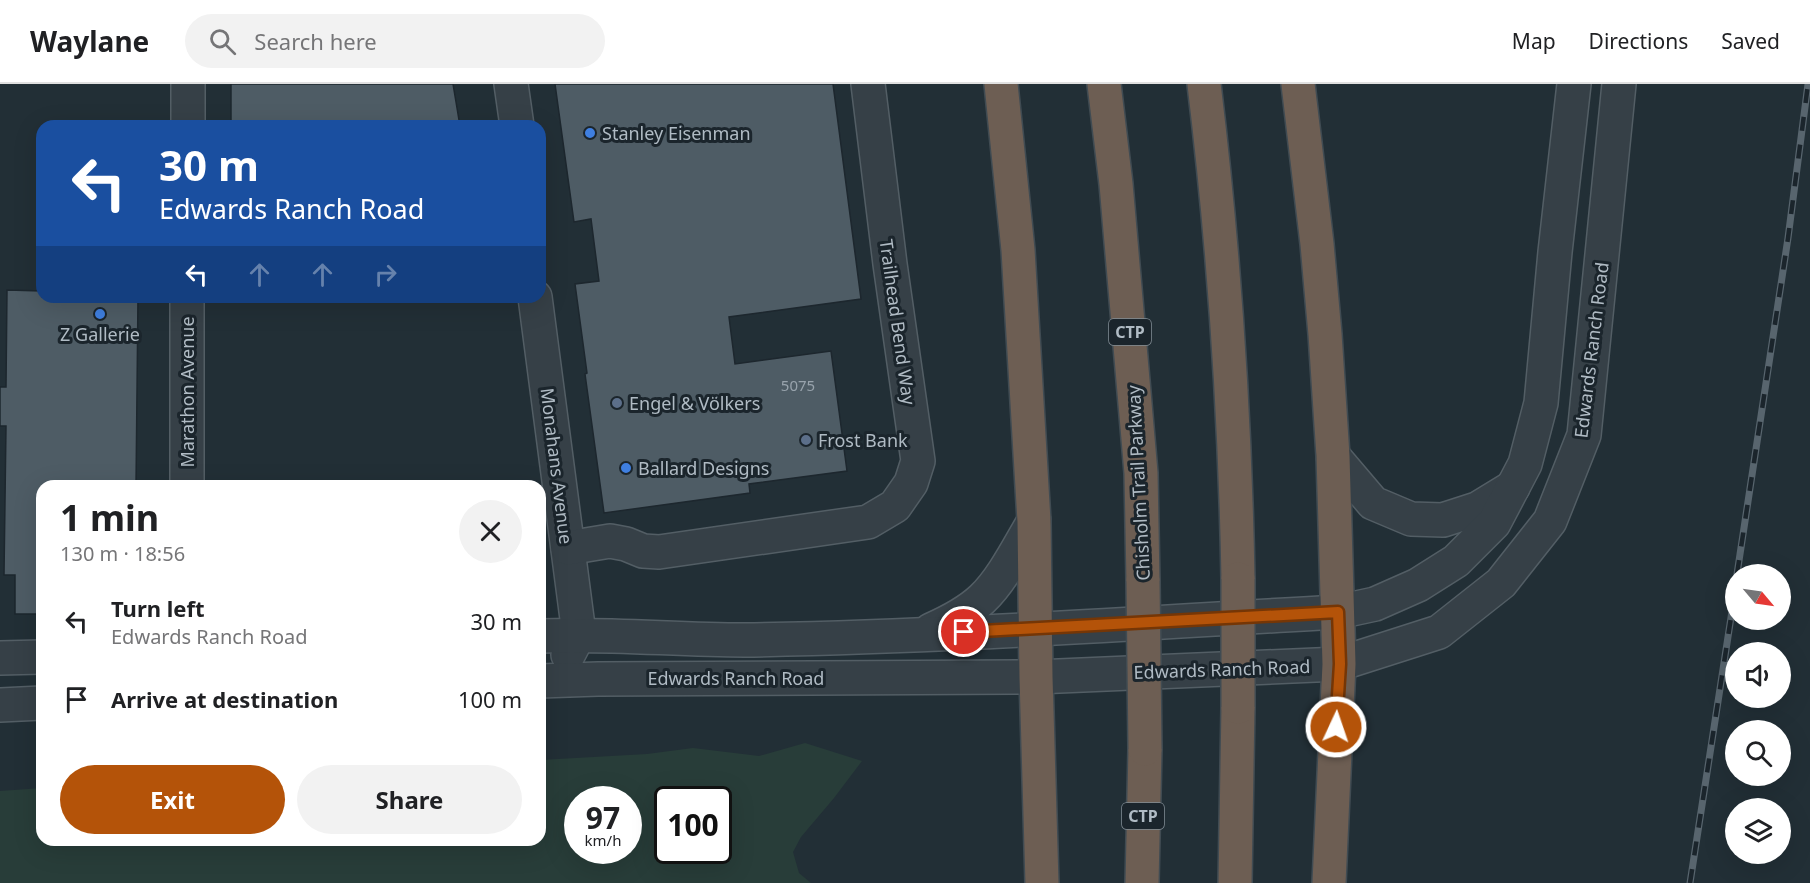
<!DOCTYPE html>
<html lang="en">
<head>
<meta charset="utf-8">
<style>
  body { margin:0; font-family:"Noto Sans",sans-serif; background:#f2f2f2; color:#202124; height:100vh; display:flex; flex-direction:column; font-size:22px; white-space:nowrap }
  * { box-sizing:border-box; margin:0 }
  p { font-size:20px; color:#757577 }
  .icon { flex:none; width:33px; height:33px; fill:none; stroke:currentColor; stroke-width:2; stroke-linecap:round; stroke-linejoin:round }
  .map { position:relative; flex:1; overflow:hidden }
  .side { position:absolute; left:36px; top:396px; width:510px; height:366px; display:flex; flex-direction:column; background:#fff; border-radius:18px; box-shadow:0 6px 24px #0002 }
  .side>* { flex:none }
  .guide { position:absolute; left:36px; top:36px; width:510px; height:183px; border-radius:18px; box-shadow:0 6px 24px #0002; background:#1a4fa0; color:#fff; overflow:hidden }
  .needle { width:39px; rotate:119deg }
  .controls { position:absolute; left:1725px; top:480px; display:grid; gap:12px }
  .controls a { display:grid; place-items:center; width:66px; height:66px; border-radius:50%; background:#fff; box-shadow:0 6px 24px #0002; font-size:30px }
  .speed { position:absolute; left:564px; top:702px; display:flex; gap:12px; font-size:30px; font-weight:700; text-align:center }
  .speed>* { display:grid; place-content:center; width:78px; height:78px; border-radius:50%; background:#fff; box-shadow:0 6px 24px #0002; line-height:1 }
  .speed small { font-size:15px; font-weight:400 }
  .speed .limit { border:3px solid #111; border-radius:9px; background:#fff; color:#111 }
  .pin { position:absolute; display:grid; place-items:center; width:51px; height:51px; color:#fff; margin:-26px; border:3px solid #fff; border-radius:50%; box-shadow:0 2px 6px #0007 }
  .me { position:absolute; width:66px; margin:-33px; rotate:3deg; stroke-linejoin:round; filter:drop-shadow(0 0 4px #0008) }
  .turn { display:flex; align-items:center; gap:21px; height:126px; padding:0 24px; font-size:27px }
  .turn .icon { width:78px; height:78px; stroke-width:2.5 }
  .turn b { display:block; font-size:42px; line-height:51px }
  .lanes { display:flex; align-items:center; height:57px; padding:0 24px; background:#0003; justify-content:center; gap:30px; direction:ltr }
  .lanes .off { opacity:.35 }
  .round { display:grid; place-items:center; flex:none; width:63px; height:63px; border-radius:32px; background:#f2f2f2 }
  .summary { display:flex; align-items:center; justify-content:space-between; height:102px; padding:0 24px }
  h1 { font-size:36px; font-weight:700; line-height:45px }
  .cta { display:flex; gap:12px; margin-top:auto; padding:12px 24px }
  .cta a { flex:1; height:69px; border-radius:36px; background:#b45309; color:#fff; font-size:24px; font-weight:700; line-height:69px; text-align:center }
  .cta a+a { background:#f2f2f2; color:#202124 }
  ul { padding:0; list-style:none }
  li { display:flex; align-items:center; gap:18px; height:78px; padding:0 24px }
  li div { flex:1 }
  li b { display:block; font-size:22px }
  li em { font-style:normal }
  header { display:flex; align-items:center; gap:36px; box-sizing:border-box; height:84px; padding:0 30px; background:#fff; border-bottom:2px solid #e0e0e0 }
  header strong { font-size:28px }
  nav { display:flex; gap:33px; margin-inline-start:auto; font-size:21px }
  .search { width:420px; height:54px; background:#f2f2f2; display:flex; align-items:center; gap:15px; box-sizing:border-box; padding:0 21px; border-radius:33px; color:#757577; font-size:22px }
  .map>svg:first-child { display:block }
  .green { fill:#283d39; fill-rule:evenodd }
  .building { fill:#4e5c65; stroke:#1d272e; stroke-width:1.5 }
  .lines { fill:none; stroke-linecap:round; stroke-linejoin:round }
  .minor-casing { stroke:#535e65; stroke-width:36 }
  .highway-casing { stroke:#404b52; stroke-width:36 }
  .minor { stroke:#364047; stroke-width:33 }
  .highway { stroke:#6d5e53; stroke-width:33 }
  .rail-casing { stroke:#58656e; stroke-width:7 }
  .rail { stroke:#1b252c; stroke-width:4.5; stroke-dasharray:14; stroke-linecap:butt }
  .highway-bridge-casing { stroke:#404b52; stroke-width:36; stroke-linecap:butt }
  .highway-bridge { stroke:#6d5e53; stroke-width:33 }
  .route-casing { stroke:#753606; stroke-width:15 }
  .route { stroke:#b45309; stroke-width:10 }
  .shop-dot { fill:#3f7fe0; stroke:#1b252c; stroke-width:2 }
  .service-dot { fill:#5c6f8a; stroke:#1b252c; stroke-width:2 }
  .labels { text-anchor:middle; dominant-baseline:central; stroke-width:6; stroke-linejoin:round; paint-order:stroke }
  .number-label { font-size:15px; fill:#98a3ac }
  .shield { fill:#1b252c; stroke:#838e96; stroke-width:1.5 }
  .shield-label { font-size:16px; font-weight:bold; fill:#b0bbc4 }
  .poi-label { font-size:18px; fill:#b0bbc4; stroke:#1b252c; text-anchor:start }
  .street-label { font-size:18px; fill:#b0bbc4; stroke:#1b252c }
</style>
</head>
<body>
<header>
<strong>Waylane</strong>
<div class="search"><svg class="icon" aria-label="search" viewBox="0 0 24 24"><circle cx="10" cy="10" r="6"/><path d="M15 15l6 6"/></svg>Search here</div>
<nav><a>Map</a><a>Directions</a><a>Saved</a></nav>
</header>
<div class="map">
<svg width="1810" height="799" viewBox="0 0 1810 799">
  <rect width="100%" height="100%" fill="#222f36"/>
  <path class="green" d="M 805,659 L 862,677 L 834,714 L 801,753 L 793,768 L 799,789 L 811,799 L 0,799 L 0,707 L 42,704 L 42,756 L 540,756 L 540,676 L 647,670 L 693,664 L 759,672 ZM 578,716 L 628,716 L 628,766 L 578,766 ZM 668,716 L 718,716 L 718,766 L 668,766 Z"/>
  <g class="building">
    <path d="M 231,0 L 453,0 L 460,42 L 231,42 Z"/>
    <path d="M 555,0 L 833,0 L 861,215 L 729,233 L 735,280 L 831,267 L 847,387 L 749,400 L 750,409 L 604,429 L 585,290 L 587,289 L 575,200 L 599,197 L 591,135 L 574,138 Z"/>
    <path d="M 7,206 L 42,207 L 42,213 L 138,213 L 136,402 L 42,402 L 42,530 L 15,530 L 15,491 L 4,491 L 6,342 L 0,342 L 0,303 L 6,303 Z"/>
  </g>
  <g class="lines">
    <g class="minor-casing">
      <g id="minor">
        <path d="M 511,0 L 517,42"/>
        <path d="M 188,42 L 188,0"/>
        <path d="M 535,213 L 579,550 L 568,571"/>
        <path d="M 1333,372 L 1373,419 L 1411,435 L 1443,436 L 1477,425 L 1513,403"/>
        <path d="M 187,402 L 187,213"/>
        <path d="M 568,464 L 610,457 L 626,460 L 643,467 L 659,468 L 868,438 L 895,422 L 911,399 L 918,377 L 890,180 L 868,0"/>
        <path d="M 931,546 C 949,538 967,529 982,515 C 1003,495 1019,462 1034,437"/>
        <path d="M 540,552 C 608,549 676,556 744,556 C 942,553 1141,539 1338,528 L 1375,520 L 1418,501 L 1456,477 L 1494,439 L 1525,380 L 1541,319 L 1555,168 L 1574,0"/>
        <path d="M 0,574 L 42,573"/>
        <path d="M 540,597 L 598,595 L 1036,593 L 1339,580 L 1439,548 L 1501,499 L 1550,437 L 1584,351 L 1619,0"/>
        <path d="M 0,621 L 42,619"/>
      </g>
    </g>
    <g class="highway-casing">
      <g id="highway">
        <path d="M 1001,0 L 1018,166 L 1034,437 L 1036,593 L 1042,799"/>
        <path d="M 1104,0 L 1116,100 L 1141,389 L 1143,497"/>
        <path d="M 1204,0 C 1224,164 1235,329 1238,495"/>
        <path d="M 1298,0 L 1317,160 L 1325,250 L 1333,372 L 1339,580 L 1329,799"/>
        <path d="M 1142,799 L 1145,665"/>
        <path d="M 1235,799 L 1238,623"/>
      </g>
    </g>
    <use href="#minor" class="minor"/>
    <use href="#highway" class="highway"/>
    <g class="rail-casing">
      <g id="rail">
        <path d="M 1737,490 L 1788,154 L 1808,0"/>
        <path d="M 1690,799 L 1736,501"/>
      </g>
    </g>
    <use href="#rail" class="rail"/>
    <g class="highway-bridge-casing">
      <g id="highway-bridge">
        <path d="M 1238,495 L 1238,623"/>
        <path d="M 1143,497 L 1145,665"/>
      </g>
    </g>
    <use href="#highway-bridge" class="highway-bridge"/>
  </g>
  <g class="lines">
    <g class="route-casing">
      <path id="route" d="M 964,548 L 1338,528 L 1340,580 L 1336,643"/>
    </g>
    <use href="#route" class="route"/>
  </g>
  <g class="shop-dot">
    <circle cx="590" cy="49" r="6"/>
    <circle cx="100" cy="230" r="6"/>
    <circle cx="626" cy="384" r="6"/>
  </g>
  <g class="service-dot">
    <circle cx="617" cy="319" r="6"/>
    <circle cx="806" cy="356" r="6"/>
  </g>
  <g class="labels">
    <g class="number-label">
      <text x="798" y="301">5075</text>
    </g>
    <g class="shield">
      <rect x="1109" y="235" width="42" height="26" rx="4.5"/>
      <rect x="1122" y="719" width="42" height="26" rx="4.5"/>
    </g>
    <g class="shield-label">
      <text x="1130" y="248">CTP</text>
      <text x="1143" y="732">CTP</text>
    </g>
    <g class="poi-label">
      <text x="602" y="49">Stanley Eisenman</text>
      <text x="100" y="250" text-anchor="middle">Z Gallerie</text>
      <text x="629" y="319">Engel &amp; Völkers</text>
      <text x="818" y="356">Frost Bank</text>
      <text x="638" y="384">Ballard Designs</text>
    </g>
    <g class="street-label">
      <text transform="translate(898 238) rotate(82)">Trailhead Bend Way</text>
      <text transform="translate(1591 266) rotate(-83)">Edwards Ranch Road</text>
      <text transform="translate(187 308) rotate(-90)">Marathon Avenue</text>
      <text transform="translate(557 382) rotate(83)">Monahans Avenue</text>
      <text transform="translate(1138 399) rotate(-93)">Chisholm Trail Parkway</text>
      <text transform="translate(1222 585) rotate(-2)">Edwards Ranch Road</text>
      <text x="736" y="594">Edwards Ranch Road</text>
    </g>
  </g>
</svg>
<div class="controls">
<a><svg class="needle" viewBox="-14 -14 28 28"><path d="M0-13l5 13h-10z" fill="#e53935"/><path d="M0 13l5-13h-10z" fill="#757577"/></svg></a>
<a><svg class="icon" aria-label="sound" viewBox="0 0 24 24"><path d="M4 9h4l5-4v14l-5-4H4zM17 9q2 3 0 6"/></svg></a>
<a><svg class="icon" aria-label="search" viewBox="0 0 24 24"><circle cx="10" cy="10" r="6"/><path d="M15 15l6 6"/></svg></a>
<a><svg class="icon" aria-label="layers" viewBox="0 0 24 24"><path d="M12 4l9 5-9 5-9-5zM3 14l9 5 9-5"/></svg></a>
</div>
<div class="speed"><div>97<small>km/h</small></div><div class="limit">100</div></div>
<div class="pin" style="left:964px;top:548px;background:#d93025"><svg class="icon" aria-label="arrive" viewBox="0 0 24 24"><path d="M6 21V4h12l-3 4 3 4H6"/></svg></div>
<svg class="me" style="left:1336px;top:643px" viewBox="-20 -20 40 40"><circle r="17" fill="#b45309" stroke="#fff" stroke-width="3"/><path d="M0-11L8 9 0 5-8 9z" fill="#fff"/></svg>
<div class="guide">
<div class="turn"><svg class="icon" aria-label="left" viewBox="0 0 24 24"><path d="M17 20v-9H6M10 6l-5 5 5 5"/></svg><div><b>30 m</b>Edwards Ranch Road</div></div>
<div class="lanes"><svg class="icon" aria-label="left" viewBox="0 0 24 24"><path d="M17 20v-9H6M10 6l-5 5 5 5"/></svg><svg class="icon off" aria-label="ahead" viewBox="0 0 24 24"><path d="M12 20V5M6 11l6-6 6 6"/></svg><svg class="icon off" aria-label="ahead" viewBox="0 0 24 24"><path d="M12 20V5M6 11l6-6 6 6"/></svg><svg class="icon off" aria-label="right" viewBox="0 0 24 24"><path d="M7 20v-9h11M14 6l5 5-5 5"/></svg></div>
</div>
<section class="side">
<div class="summary"><div><h1>1 min</h1><p>130 m · 18:56</p></div><a class="round"><svg class="icon" aria-label="close" viewBox="0 0 24 24"><path d="M6 6l12 12M18 6L6 18"/></svg></a></div>
<ul>
<li><svg class="icon" aria-label="left" viewBox="0 0 24 24"><path d="M17 20v-9H6M10 6l-5 5 5 5"/></svg><div><b>Turn left</b><p>Edwards Ranch Road</p></div><em>30 m</em></li>
<li><svg class="icon" aria-label="arrive" viewBox="0 0 24 24"><path d="M6 21V4h12l-3 4 3 4H6"/></svg><div><b>Arrive at destination</b></div><em>100 m</em></li>
</ul>
<div class="cta"><a>Exit</a><a>Share</a></div>
</section>
</div>
</body>
</html>
